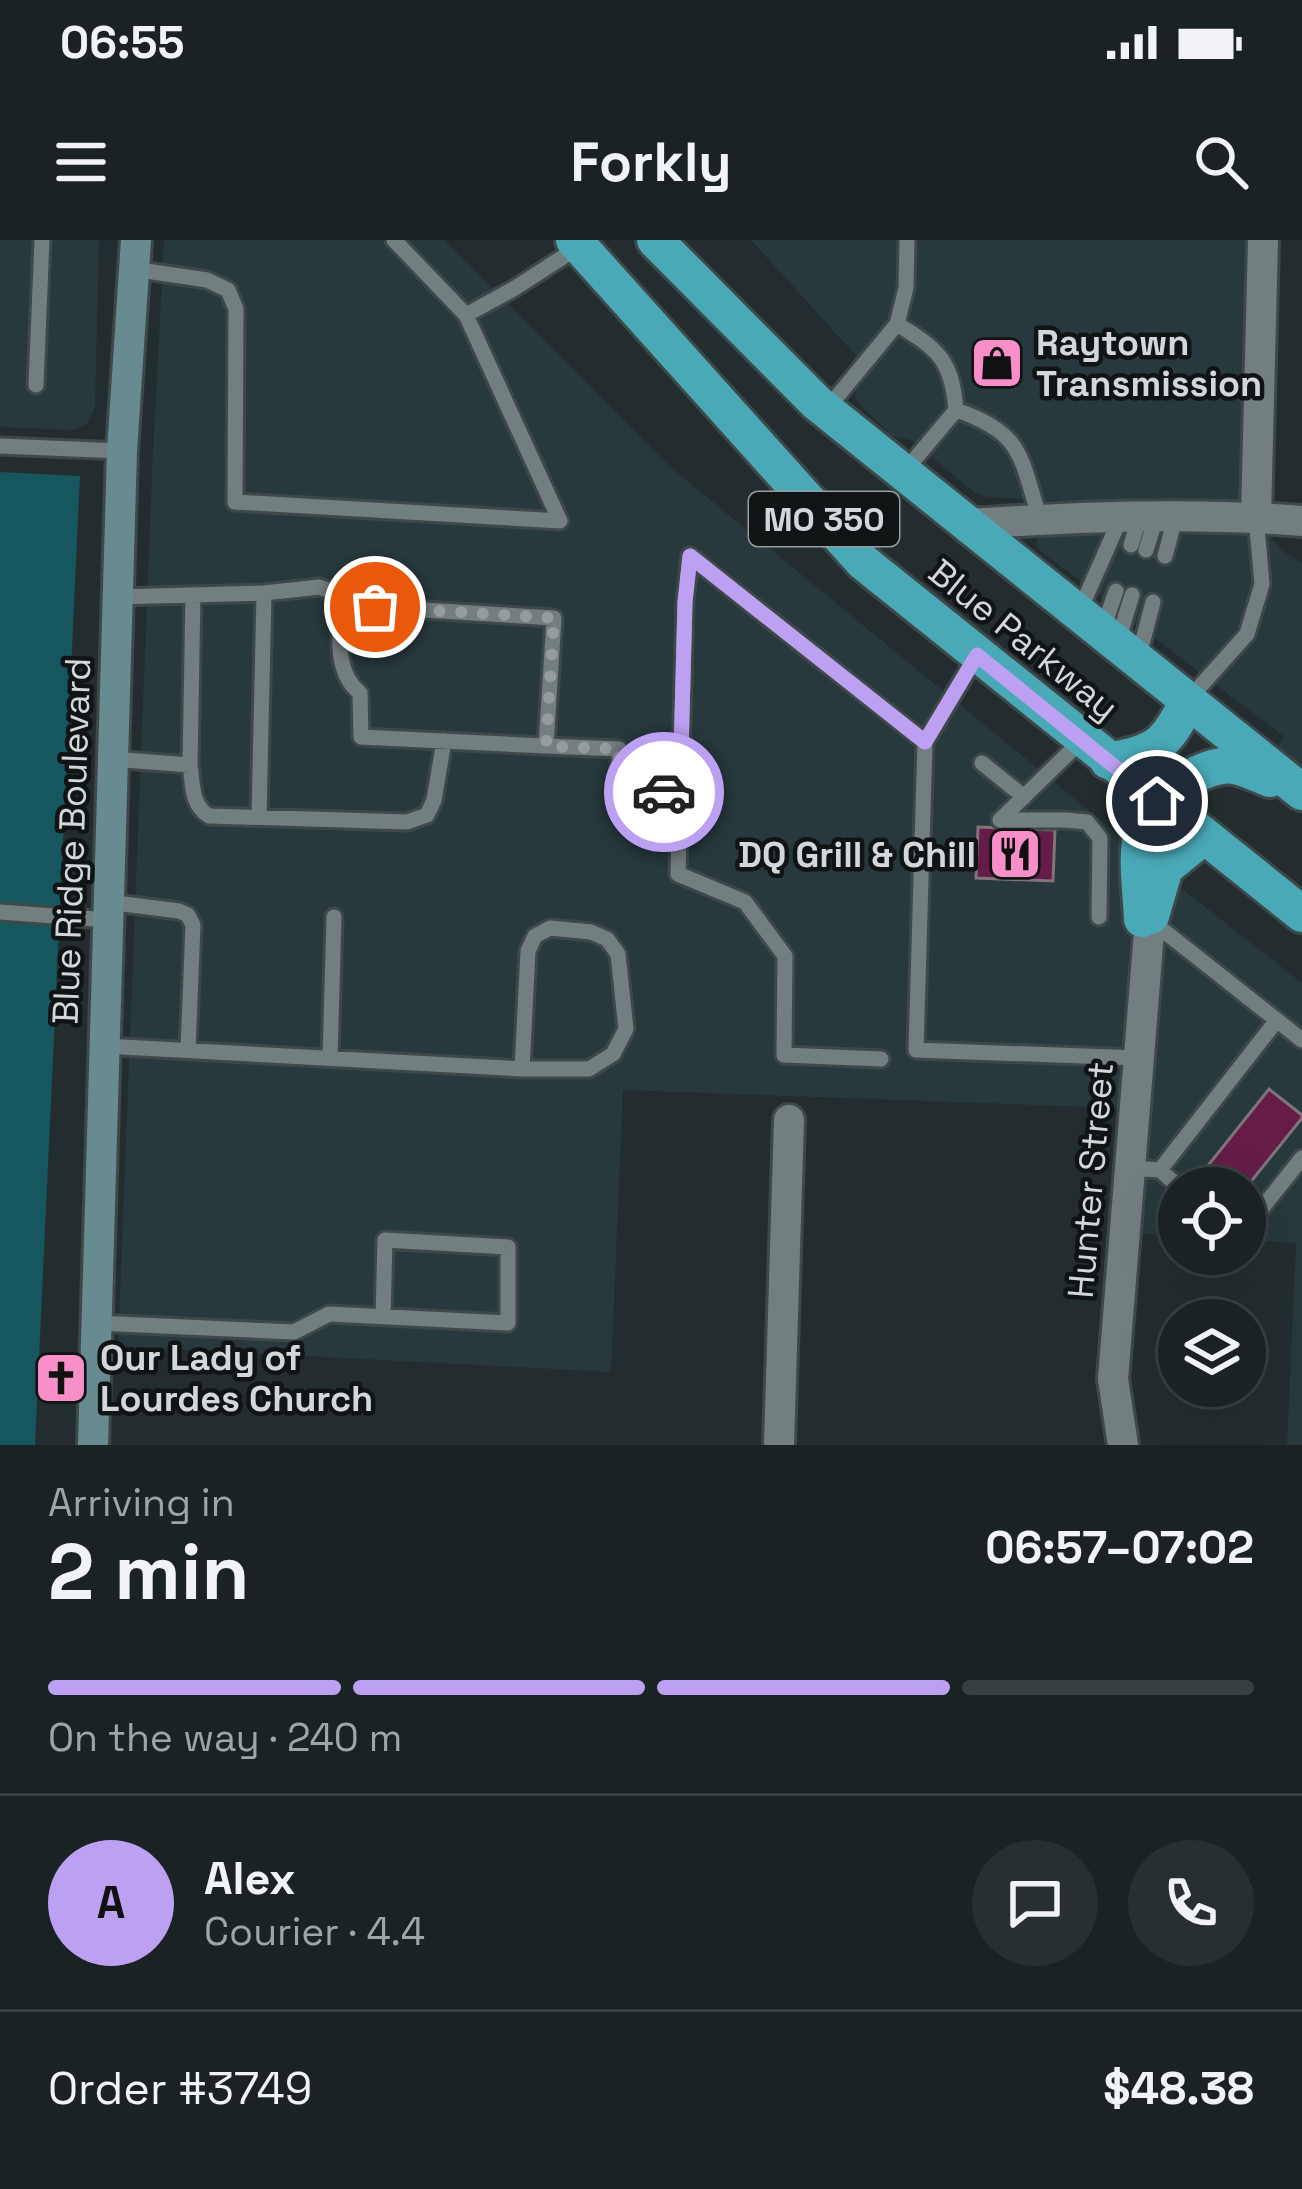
<!DOCTYPE html>
<meta charset="utf-8">
<style>
body{margin:0;font-family:"Space Grotesk",sans-serif;background:#272f30;color:#f1f3f6;height:100vh;display:flex;flex-direction:column;font-size:45px;white-space:nowrap}
*{box-sizing:border-box;margin:0}
p{font-size:39px;color:#9fa4a6}
.icon{flex:none;width:66px;height:66px;fill:none;stroke:currentColor;stroke-width:2;stroke-linecap:round;stroke-linejoin:round}
.map{position:relative;height:1205px;overflow:hidden}
.panel{display:flex;flex-direction:column;background:#1a2223;flex:1}
.panel>*{flex:none}
.fabs{position:absolute;left:1158px;top:927px;display:grid;gap:24px}
.fabs a{display:grid;place-items:center;width:108px;height:108px;border-radius:50%;background:#1a2223;box-shadow:0 12px 48px #0002,0 0 0 3px #383f41;font-size:60px}
.pin{position:absolute;display:grid;place-items:center;width:102px;height:102px;color:#fff;margin:-51px;border:6px solid #fff;border-radius:50%;box-shadow:0 3px 12px #0007}
.courier{position:absolute;display:grid;place-items:center;width:120px;height:120px;margin:-60px;border:9px solid #bca0f2;border-radius:50%;background:#fff;color:#222;box-shadow:0 3px 15px #0007}
.overview em{font-style:normal;font-weight:800}
.overview div{display:flex;flex-direction:column-reverse}
.overview{display:flex;align-items:center;justify-content:space-between;height:204px;padding:0 48px}
h1{font-size:78px;font-weight:800;line-height:90px}
.bar{display:grid;grid-template-columns:repeat(4,1fr);gap:18px 12px;align-content:center;height:144px;padding:0 48px}
.bar i{height:15px;border-radius:9px;background:#383f41}
.bar .active{background:#bca0f2}
.bar p{grid-column:span 4}
.line{display:flex;align-items:center;gap:30px;padding:0 48px;border-top:3px solid #383f41}
.line div{flex:1}
.round{display:grid;place-items:center;flex:none;width:126px;height:126px;border-radius:63px;background:#272f30}
.status{display:flex;justify-content:space-between;align-items:center;height:84px;padding:0 60px;background:#1a2223;direction:ltr}
.status svg{height:33px;fill:currentColor}
header{display:flex;justify-content:space-between;align-items:center;height:156px;padding:0 48px;background:#1a2223;font-size:54px;font-weight:800}
.map>svg:first-child{display:block}
.built{fill:#27393c}
.green{fill:#15565f}
.building{fill:#651d48;stroke:#7e7479;stroke-width:3}
.lines{fill:none;stroke-linecap:round;stroke-linejoin:round}
.lane-casing{stroke:#3f4849;stroke-width:21}
.street-casing{stroke:#3f4849;stroke-width:36}
.secondary-casing{stroke:#3f4849;stroke-width:36}
.highway-casing{stroke:#3f4849;stroke-width:42}
.lane{stroke:#737e80;stroke-width:15}
.street{stroke:#737e80;stroke-width:30}
.secondary{stroke:#678b90;stroke-width:30}
.highway{stroke:#4aa9b7;stroke-width:36}
.done{stroke:#959c9e;stroke-width:12;stroke-dasharray:0 21.6}
.route{stroke:#bca0f2;stroke-width:15}
.labels{text-anchor:middle;stroke-width:9;stroke-linejoin:round;paint-order:stroke}
.shield{fill:#101415;stroke:#989d9e;stroke-width:3}
.shield-label{font-size:33px;font-weight:bold;fill:#d2d8d9}
.poi-label{font-size:36px;font-weight:bold;fill:#d2d8d9;stroke:#101415;text-anchor:start}
.street-label{font-size:36px;fill:#d2d8d9;stroke:#101415}
</style>
<div class="status"><b>06:55</b><svg viewBox="0 0 49 12"><path d="M0 12V9h3v3zM5 12V6h3v6zM10 12V3h3v9zM15 12V0h3v12zM26 1h20v11H26zM47 4h2v5h-2z"/></svg></div>
<header><svg class="icon" aria-label="menu" viewBox="0 0 24 24"><path d="M4 6h16M4 12h16M4 18h16"/></svg>Forkly<svg class="icon" aria-label="search" viewBox="0 0 24 24"><circle cx="10" cy="10" r="6"/><path d="M15 15l6 6"/></svg></header>
<div class="map">
<svg width="1302" height="1205" viewBox="0 0 1302 1205">
<rect width="100%" height="100%" fill="#232d2f"/>
<path class="built" d="M0 0H99L95 167 88 183 75 190 0 187Z
M164 0H445L669 226 1132 606 1134 630 1119 868 623 850 611 1132 118 1106 152 233Z
M751 0H1249L1241 257 1236 266 1221 270 989 257 975 253 911 200 892 196 859 164 855 155 857 146 870 131Z
M1050 285 1271 296 1280 309 1302 323V533L1276 513 1283 496 1038 309 1036 297 1040 290Z
M1176 644 1302 743V1205H1287L1296 1003 1245 1000V948H1179V996L1138 993 1165 679Z"/>
<path class="green" d="M0 232 80 236 35 1205H0Z"/>
<path class="building" d="M978 587 1055 590 1053 641 976 638Z
M1269 849 1302 875V878L1245 949 1231 948 1206 928Z"/>
<g class="lines">
<g class="lane-casing">
<path id="lane" d="M394 0 466 75
M133 29 207 40 228 50 236 69 235 262 560 281 466 75 515 48 577 8
M897 84C938 109 952 120 956 170
M36 145 42 0
M826 170 897 84 906 48 907 0
M0 206 122 211
M904 232 956 170C1024 193 1020 217 1040 279
M1131 305 1140 275
M1146 310 1157 275
M1165 316 1176 275
M117 357 264 353 319 347 375 367 554 378 546 506 361 497 360 453C332 431 341 387 341 355
M1080 370 1121 277
M1103 389 1116 351
M1118 401 1132 355
M977 415 925 502 916 810 1139 818
M1138 419 1153 362
M1188 460 1247 394 1262 344 1256 277
M546 506 619 509V551L680 552
M112 519 190 525 193 355
M982 523 1024 557
M190 525C193 545 191 565 209 576L407 582 427 575 434 560 444 501
M259 577 264 353
M1000 580H1066L1087 582 1100 598 1099 677
M1000 580 1082 500
M108 662 179 671 188 675 193 685 188 810
M0 672 108 680
M1150 680 1302 800
M104 806 522 829H589L613 814 626 789 618 714 607 699 591 692 550 688 535 696 528 711 522 829
M330 818 334 677
M881 819 784 815 785 716 745 662 678 634 685 362 690 316 925 502
M1130 928 1160 930 1180 948
M1160 930 1277 780
M1245 979 1262 968 1302 918
M97 1083 294 1092 329 1074 508 1083V1007L385 1000 383 1077"/>
</g>
<g class="street-casing">
<path id="street" d="M1256 277 1263 0
M968 284C1080 277 1190 272 1302 281
M779 1205 789 880
M1123 1205 1113 1139 1150 680"/>
</g>
<g class="secondary-casing">
<path id="secondary" d="M93 1205 122 211 136 0"/>
</g>
<g class="highway-casing">
<path id="highway" d="M574 0 863 322 1302 674
M655 0 817 163 1302 552
M1108 521C1156 512 1166 506 1187 462
M1151 676 1165 628 1203 597
M1142 679C1141 650 1134 613 1144 584 1153 557 1205 521 1234 526 1246 528 1259 535 1270 539"/>
</g>
<use href="#lane" class="lane"/>
<use href="#street" class="street"/>
<use href="#secondary" class="secondary"/>
<use href="#highway" class="highway"/>
</g>
<g class="lines">
<path class="done" d="M375 367 554 378 546 506 619 509V551L664 552"/>
<path class="route" d="M664 552H680L685 362 690 316 925 502 977 415 1157 561"/>
</g>
<defs>
<g id="shop-square" transform="scale(2.7)"><rect x="-9" y="-9" width="18" height="18" rx="4" fill="#f98fc9" stroke="#101415"/><path d="M-5-2.5h2.3a2.7 3.5 0 0 1 5.4 0H5L5.5 6h-11ZM-1.5-2.5h3a1.5 2.3 0 0 0-3 0Z" fill="#111"/></g>
<g id="restaurant-square" transform="scale(2.7)"><rect x="-9" y="-9" width="18" height="18" rx="4" fill="#f98fc9" stroke="#101415"/><path d="M-5-6h1v4h1v-4h1v4h1v-4h1v5L-1.5 .5V6h-2V.5L-5-1ZM5-6V6H3V1.5H1.5Q1.5-4 5-6Z" fill="#111"/></g>
<g id="church-square" transform="scale(2.7)"><rect x="-9" y="-9" width="18" height="18" rx="4" fill="#f98fc9" stroke="#101415"/><path d="M-1.2-6h2.4v3.5h3.3v2.4h-3.3V6h-2.4V-.1h-3.3v-2.4h3.3Z" fill="#111"/></g>
</defs>
<g fill-rule="evenodd">
<use href="#shop-square" x="997" y="123"/>
<use href="#restaurant-square" x="1015" y="614"/>
<use href="#church-square" x="61" y="1138"/>
</g>
<g class="labels">
<rect class="shield" x="749" y="252" width="150" height="54" rx="9"/>
<g class="shield-label">
<text x="824" y="291">MO 350</text>
</g>
<g class="poi-label">
<text x="1036" y="115">Raytown<tspan x="1036" dy="41">Transmission</tspan></text>
<text x="976" y="627" text-anchor="end">DQ Grill &amp; Chill</text>
<text x="100" y="1130">Our Lady of<tspan x="100" dy="41">Lourdes Church</tspan></text>
</g>
<g class="street-label">
<text transform="translate(1024 399) rotate(39)" y="13">Blue Parkway</text>
<text transform="translate(71 601) rotate(-88)" y="13">Blue Ridge Boulevard</text>
<text transform="translate(1090 940) rotate(-85)" y="13">Hunter Street</text>
</g>
</g>
</svg>
<div class="fabs">
<a><svg class="icon" aria-label="locate" viewBox="0 0 24 24"><circle cx="12" cy="12" r="6"/><path d="M12 2v4M12 18v4M2 12h4M18 12h4"/></svg></a>
<a><svg class="icon" aria-label="layers" viewBox="0 0 24 24"><path d="M12 4l9 5-9 5-9-5zM3 14l9 5 9-5"/></svg></a>
</div>
<div class="pin" style="left:375px;top:367px;background:#ea580c"><svg class="icon" aria-label="bag" viewBox="0 0 24 24"><path d="M5 8h14l-1 12H6zM9 8a3 3 0 0 1 6 0"/></svg></div>
<div class="pin" style="left:1157px;top:561px;background:#1f2937"><svg class="icon" aria-label="home" viewBox="0 0 24 24"><path d="M3 11l9-7 9 7M6 9v11h12V9"/></svg></div>
<div class="courier" style="left:664px;top:552px"><svg class="icon" aria-label="car" viewBox="0 0 24 24"><path d="M5 17H2v-5l4-1 3-4h7l3 4 3 1v5h-3M9 17h6M6 11h13"/><circle cx="7" cy="17" r="2"/><circle cx="17" cy="17" r="2"/></svg></div>
</div>
<section class="panel">
<div class="overview"><div><h1>2 min</h1><p>Arriving in</p></div><em>06:57–07:02</em></div>
<div class="bar"><i class="active"></i><i class="active"></i><i class="active"></i><i></i><p>On the way · 240 m</p></div>
<div class="line" style="height:216px"><b class="round" style="background:#bca0f2;color:#111">A</b><div><b>Alex</b><p>Courier · 4.4</p></div><a class="round"><svg class="icon" aria-label="chat" viewBox="0 0 24 24"><path d="M4 5h16v11H9l-5 4z"/></svg></a><a class="round"><svg class="icon" aria-label="phone" viewBox="0 0 24 24"><path d="M5 4h4l2 5-3 2q2 4 5 5l2-3 5 2v4C11 20 4 13 5 4z"/></svg></a></div>
<div class="line" style="height:156px"><div>Order #3749</div><b>$48.38</b></div>
</section>
